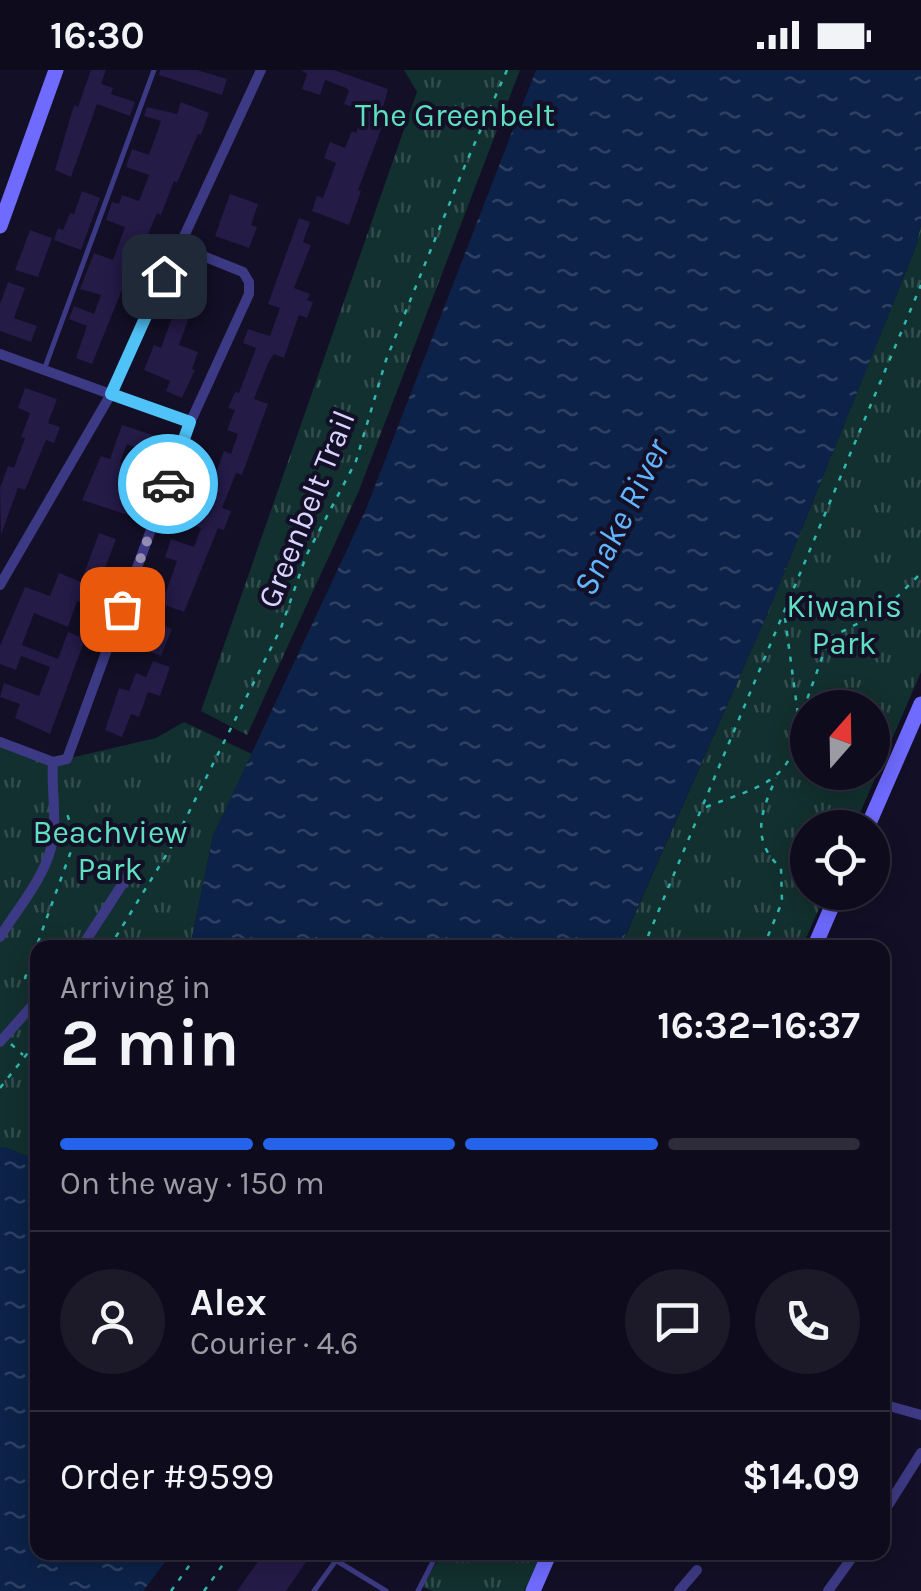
<!DOCTYPE html>
<meta charset="utf-8">
<style>
body{margin:0;font-family:Karla,sans-serif;background:#1c1929;color:#f1f3f6;height:100vh;display:flex;flex-direction:column;font-size:38px;white-space:nowrap}
*{box-sizing:border-box;margin:0}
p{font-size:32px;color:#9b9ba3}
.icon{flex:none;width:55px;height:55px;fill:none;stroke:currentColor;stroke-width:2;stroke-linecap:round;stroke-linejoin:round}
.map{position:relative;flex:1;overflow:hidden}
.sheet{position:absolute;left:30px;top:870px;width:860px;height:620px;display:flex;flex-direction:column;background:#0e0b1c;border-radius:20px;box-shadow:0 5px 25px #0003,0 0 0 2px #2e2b3b}
.sheet>*{flex:none}
.needle{width:65px;rotate:20deg}
.controls{position:absolute;left:790px;top:620px;display:grid;gap:20px}
.controls a{display:grid;place-items:center;width:100px;height:100px;border-radius:50%;background:#0e0b1c;box-shadow:0 5px 25px #0003,0 0 0 2px #2e2b3b;font-size:50px}
.pin{position:absolute;display:grid;place-items:center;width:85px;height:85px;color:#fff;margin:-42px;border-radius:20px;box-shadow:0 5px 15px #0006}
.courier{position:absolute;display:grid;place-items:center;width:100px;height:100px;margin:-50px;border:8px solid #4fc3f7;border-radius:50%;background:#fff;color:#222;box-shadow:0 2px 12px #0007}
.summary em{font-style:normal;font-weight:700}
.summary div{display:flex;flex-direction:column-reverse}
.summary{display:flex;align-items:center;justify-content:space-between;height:170px;padding:0 30px}
h1{font-size:65px;font-weight:700;line-height:75px}
.bar{display:grid;grid-template-columns:repeat(4,1fr);gap:15px 10px;align-content:center;height:120px;padding:0 30px}
.bar i{height:12px;border-radius:8px;background:#2e2b3b}
.bar .selected{background:#2563eb}
.bar p{grid-column:span 4}
.line{display:flex;align-items:center;gap:25px;padding:0 30px;border-top:2px solid #2e2b3b}
.line div{flex:1}
.round{display:grid;place-items:center;flex:none;width:105px;height:105px;border-radius:52px;background:#1c1929}
.status{display:flex;justify-content:space-between;align-items:center;height:70px;padding:0 50px;background:#0e0b1c;direction:ltr}
.status svg{height:28px;fill:currentColor}
.map>svg:first-child{display:block}
.park{fill:url(#park-tufts);fill-rule:evenodd}
.water{fill:url(#water-ripples)}
.building{fill:#241b47}
.lines{fill:none;stroke-linecap:round;stroke-linejoin:round}
.path{stroke:#2fb8b0;stroke-width:2.5;stroke-dasharray:5 8;stroke-linecap:butt}
.lane{stroke:#3d3a85;stroke-width:5}
.street{stroke:#3d3a85;stroke-width:10}
.secondary{stroke:#6f6bff;stroke-width:15}
.done{stroke:#948fb3;stroke-width:10;stroke-dasharray:0 18}
.route{stroke:#4fc3f7;stroke-width:12}
.labels{text-anchor:middle;stroke-width:8;stroke-linejoin:round;paint-order:stroke}
.park-label{font-size:32px;fill:#5fe0c0;stroke:#130f26}
.street-label{font-size:32px;fill:#d9d4ff;stroke:#130f26}
.water-label{font-size:35px;font-style:italic;fill:#62b6ff;stroke:#130f26}
</style>
<div class="status"><b>16:30</b><svg viewBox="0 0 49 12"><path d="M0 12V9h3v3zM5 12V6h3v6zM10 12V3h3v9zM15 12V0h3v12zM26 1h20v11H26zM47 4h2v5h-2z"/></svg></div>
<div class="map">
<svg width="921" height="1521" viewBox="0 0 921 1521">
<defs>
<pattern id="park-tufts" width="24" height="20" patternUnits="userSpaceOnUse" patternTransform="scale(2.5)"><rect width="24" height="20" fill="#12302f"/><path d="M3 7l-1-3M5 7V3M7 7l1-3M15 17l-1-3M17 17v-4M19 17l1-3" fill="none" stroke="#344d4e"/></pattern>
<pattern id="water-ripples" width="26" height="14" patternUnits="userSpaceOnUse" patternTransform="scale(2.5)"><rect width="26" height="14" fill="#0c2248"/><path d="M2 4q2-2 4 0t4 0M15 11q2-2 4 0t4 0" fill="none" stroke="#2f4163"/></pattern>
</defs>
<rect width="100%" height="100%" fill="#130f26"/>
<path class="park" d="M404 0H520L358 423 247 665 201 641 417 22Z
M921 153V602L854 757 808 758V822L826 823 802 877 620 878 769 540 917 174ZM808 638H872V702H808Z
M184 652 252 684 213 766 190 877 38 878 37 1090 4 1077 0 1078V672L53 692 156 668Z
M444 1483H547L524 1521H432L420 1516Z"/>
<path class="water" d="M536 0H921V153L917 174 769 540 620 877H190L213 766 366 439Z
M4 1077 37 1090 38 1482 172 1483 143 1521H0V1078Z"/>
<path class="building" d="M91 0H106L101 14 113 18 111 24 135 32 130 46 97 34 71 107 55 100 74 35 78 37Z
M160 0H197L227 9 222 25 159 5Z
M301 0H334L388 19 379 53 383 54 358 120 361 121 349 155 312 141 317 126 323 128 336 93 324 88 330 72 345 78 352 61 356 63 364 41 344 34 349 21 346 18 325 10 320 25 302 19 307 4Z
M181 32 209 43 201 65 198 64 177 113 174 111 161 145 157 143 137 191 134 190 92 294 76 288 87 256 69 249 74 236 94 244 101 225 80 219 94 183 113 190 125 157 106 150 112 132 119 134 122 125 139 131 149 105 126 97 132 79 149 85 161 51 144 46 147 37 177 44Z
M82 121 100 128 81 180 54 170 58 158 63 160 70 143 74 144Z
M230 124 258 134 251 155 257 157 249 178 215 166Z
M299 148 310 152 303 172 311 175 294 218 310 224 307 230 313 232 307 248 299 245 284 288 274 284 268 293 254 329 268 334 242 405 236 403 222 438 231 441 224 460 218 458 184 542 165 535 158 553 172 559 161 586 136 576 142 559 135 556 152 517 166 522 177 491 165 487 171 469 194 477 201 458 186 452 208 396 217 400 224 381 231 384 238 364 227 360 235 340 228 338 235 322 239 323 256 278 243 273 248 259 270 266 280 238 268 234Z
M30 160 52 168 38 207 15 200Z
M185 211 200 217 179 275 198 282 192 299 195 300 182 328 166 321 170 311 144 300 154 275 161 278Z
M8 212 25 218 14 248 37 256 31 272 0 261V234Z
M25 318 57 329 48 353 60 357 54 373 46 370 25 420 18 418 1 465 0 418 8 396 14 398 25 368 21 367 30 343 18 338Z
M122 355 162 368 155 386 127 374 120 392 143 400 131 446 82 430 101 386 110 389Z
M99 463 116 469 98 517 103 519 96 538 77 531 68 557 34 543 22 575 58 589 68 562 85 569 50 664 15 648 20 634 0 627 4 613 39 626 50 597 21 586 16 600 0 594V576L25 517 50 526 59 503 81 512Z
M153 591 170 597 160 626 148 622 139 647 131 644 122 667 105 660 119 618 129 621 136 603 146 607Z
M265 1482H313L286 1521H237Z"/>
<g class="lines">
<path class="path" d="M785 548 799 652 829 568 883 541 921 503
M706 737C756 717 793 714 799 654
M109 878 173 774 281 558 306 486 356 391 386 290 466 93 507 0
M643 878 921 215
M763 878 782 832 781 798C750 770 761 742 776 708
M38 902 25 908 75 770 66 740
M11 974 23 985
M0 1018 38 970
M171 1521 199 1482
M204 1521 232 1482"/>
<path class="lane" d="M44 300 154 0
M337 1491 386 1521
M314 1521 342 1482
M418 1521 438 1482"/>
<path class="street" d="M0 284 190 353
M0 515 111 324 261 0
M0 672 53 692C51 720 58 751 51 778 43 810 17 839 0 867
M53 692 67 689 190 353 249 224V212L243 202 178 176
M81 878 127 807
M0 972 38 929
M882 1334 921 1345
M882 1445 921 1383
M679 1521 697 1500
M828 1521 856 1482"/>
<path class="secondary" d="M0 156 56 0
M867 758 921 634
M814 878 838 822
M533 1521 550 1482"/>
</g>
<g class="lines">
<path class="done" d="M122 539 168 414"/>
<path class="route" d="M164 206 111 324 190 352 168 414"/>
</g>
<g class="labels">
<g class="park-label">
<text x="455" y="56">The Greenbelt</text>
<text x="844" y="547">Kiwanis<tspan x="844" dy="37">Park</tspan></text>
<text x="110" y="773">Beachview<tspan x="110" dy="37">Park</tspan></text>
</g>
<g class="street-label">
<text transform="translate(306 439) rotate(-68)" y="11">Greenbelt Trail</text>
</g>
<g class="water-label">
<text transform="translate(621 447) rotate(-63)" y="12">Snake River</text>
</g>
</g>
</svg>
<div class="controls">
<a><svg class="needle" viewBox="-14 -14 28 28"><path d="M0-13l5 13h-10z" fill="#e53935"/><path d="M0 13l5-13h-10z" fill="#9b9ba3"/></svg></a>
<a><svg class="icon" aria-label="locate" viewBox="0 0 24 24"><circle cx="12" cy="12" r="6"/><path d="M12 2v4M12 18v4M2 12h4M18 12h4"/></svg></a>
</div>
<div class="pin" style="left:122px;top:539px;background:#ea580c"><svg class="icon" aria-label="bag" viewBox="0 0 24 24"><path d="M5 8h14l-1 12H6zM9 8a3 3 0 0 1 6 0"/></svg></div>
<div class="pin" style="left:164px;top:206px;background:#1f2937"><svg class="icon" aria-label="home" viewBox="0 0 24 24"><path d="M3 11l9-7 9 7M6 9v11h12V9"/></svg></div>
<div class="courier" style="left:168px;top:414px"><svg class="icon" aria-label="car" viewBox="0 0 24 24"><path d="M5 17H2v-5l4-1 3-4h7l3 4 3 1v5h-3M9 17h6M6 11h13"/><circle cx="7" cy="17" r="2"/><circle cx="17" cy="17" r="2"/></svg></div>
<section class="sheet">
<div class="summary"><div><h1>2 min</h1><p>Arriving in</p></div><em>16:32–16:37</em></div>
<div class="bar"><i class="selected"></i><i class="selected"></i><i class="selected"></i><i></i><p>On the way · 150 m</p></div>
<div class="line" style="height:180px"><a class="round"><svg class="icon" aria-label="person" viewBox="0 0 24 24"><circle cx="12" cy="8" r="4"/><path d="M4 21q1-7 8-7t8 7"/></svg></a><div><b>Alex</b><p>Courier · 4.6</p></div><a class="round"><svg class="icon" aria-label="chat" viewBox="0 0 24 24"><path d="M4 5h16v11H9l-5 4z"/></svg></a><a class="round"><svg class="icon" aria-label="phone" viewBox="0 0 24 24"><path d="M5 4h4l2 5-3 2q2 4 5 5l2-3 5 2v4C11 20 4 13 5 4z"/></svg></a></div>
<div class="line" style="height:130px"><div>Order #9599</div><b>$14.09</b></div>
</section>
</div>
